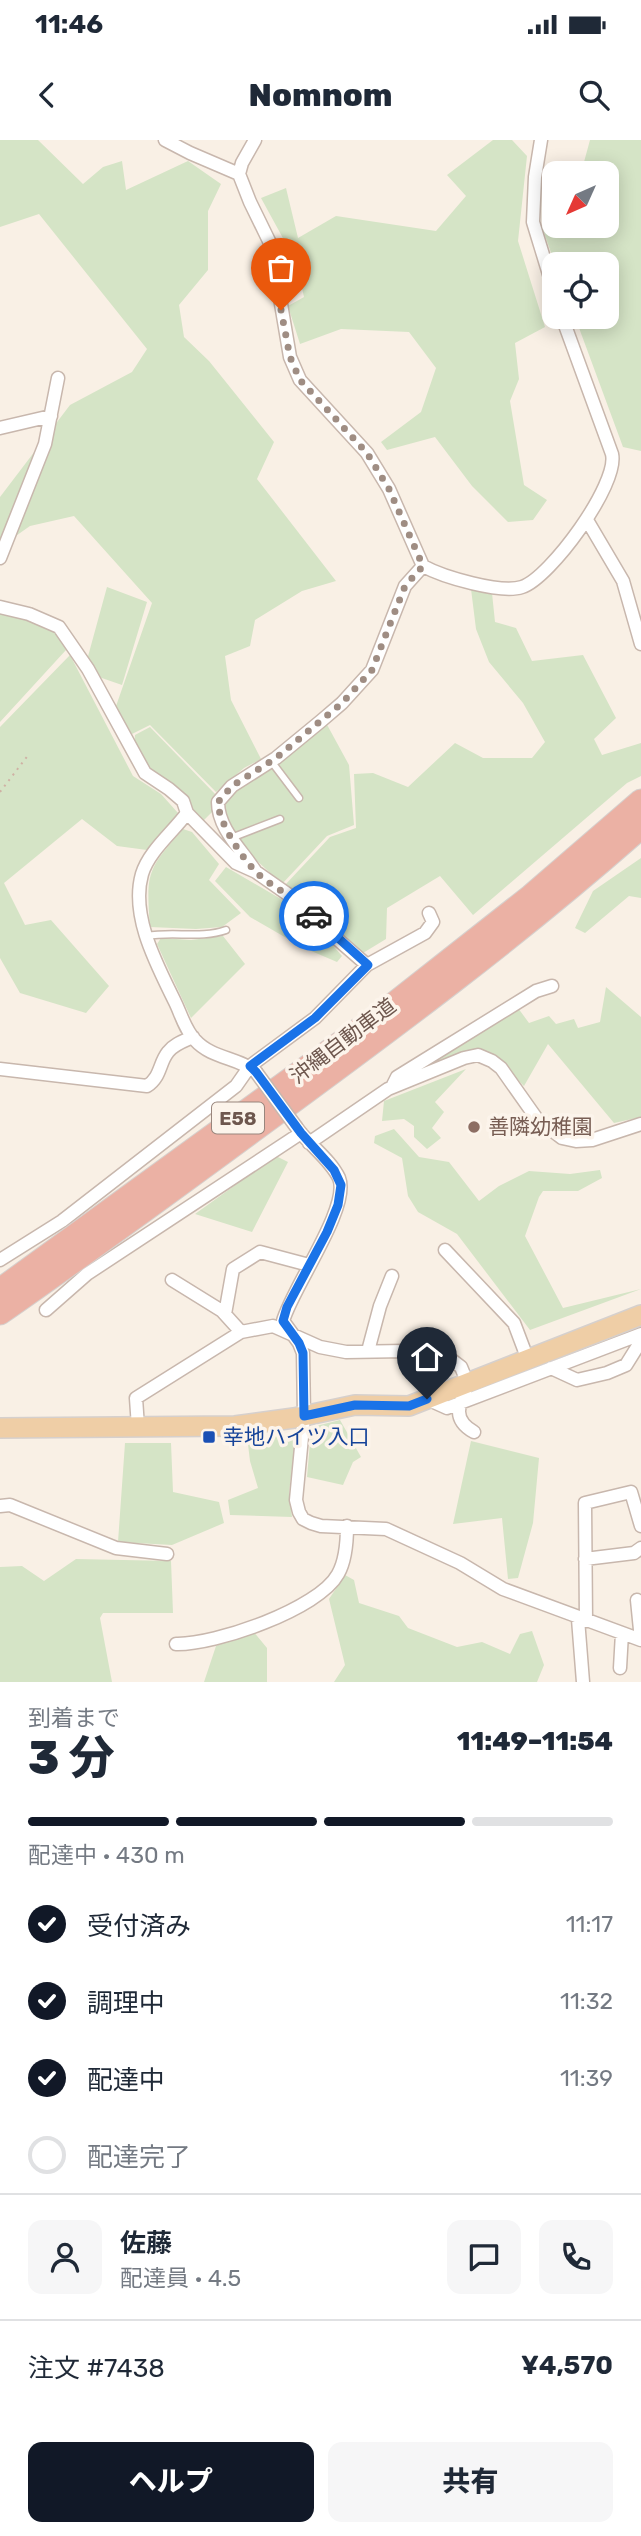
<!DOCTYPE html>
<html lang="ja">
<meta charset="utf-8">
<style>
body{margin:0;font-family:Rubik,"Noto Sans JP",sans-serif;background:#f6f6f7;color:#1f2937;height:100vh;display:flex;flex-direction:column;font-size:26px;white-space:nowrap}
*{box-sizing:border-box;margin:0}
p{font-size:23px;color:#747a83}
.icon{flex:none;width:38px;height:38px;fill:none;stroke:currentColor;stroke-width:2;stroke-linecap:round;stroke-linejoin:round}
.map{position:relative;height:1542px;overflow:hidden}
.side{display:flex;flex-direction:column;background:#fff;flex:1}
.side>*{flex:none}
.needle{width:46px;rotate:225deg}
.fabs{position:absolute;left:542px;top:21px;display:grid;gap:14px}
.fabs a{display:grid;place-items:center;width:77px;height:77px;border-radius:14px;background:#fff;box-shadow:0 4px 18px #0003;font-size:35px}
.pin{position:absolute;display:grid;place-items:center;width:60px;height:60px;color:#fff;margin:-72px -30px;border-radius:50% 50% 50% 0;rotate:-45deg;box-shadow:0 0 7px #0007}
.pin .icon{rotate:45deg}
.courier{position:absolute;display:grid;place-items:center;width:70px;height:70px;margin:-35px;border:5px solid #1a73e8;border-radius:50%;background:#fff;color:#222;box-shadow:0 2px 9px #0007}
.head em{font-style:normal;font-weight:800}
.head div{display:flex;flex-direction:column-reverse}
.head{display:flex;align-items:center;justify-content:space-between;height:119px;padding:0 28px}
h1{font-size:46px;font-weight:800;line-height:52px}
.bar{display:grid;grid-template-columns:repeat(4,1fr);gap:10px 7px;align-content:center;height:84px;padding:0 28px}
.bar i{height:9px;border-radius:5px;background:#e0e1e3}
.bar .on{background:#111827}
.bar p{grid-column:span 4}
.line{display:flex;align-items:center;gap:18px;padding:0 28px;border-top:2px solid #e0e1e3}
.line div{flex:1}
.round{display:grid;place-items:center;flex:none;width:74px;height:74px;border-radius:14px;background:#f6f6f7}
ol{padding:0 28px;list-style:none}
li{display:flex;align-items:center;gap:21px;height:77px}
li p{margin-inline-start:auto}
li .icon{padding:7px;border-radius:50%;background:#111827;color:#fff;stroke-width:4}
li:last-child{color:#747a83}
li i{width:38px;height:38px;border:4px solid #e0e1e3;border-radius:50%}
.primary-button{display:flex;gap:14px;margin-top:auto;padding:14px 28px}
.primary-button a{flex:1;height:80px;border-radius:14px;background:#111827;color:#fff;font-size:28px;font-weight:800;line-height:80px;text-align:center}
.primary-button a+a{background:#f6f6f7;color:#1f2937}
.status{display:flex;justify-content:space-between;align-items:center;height:49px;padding:0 35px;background:#fff;direction:ltr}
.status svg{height:19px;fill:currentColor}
header{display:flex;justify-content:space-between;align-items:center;height:91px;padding:0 28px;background:#fff;font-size:32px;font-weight:800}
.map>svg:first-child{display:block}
.green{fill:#d5e4c6}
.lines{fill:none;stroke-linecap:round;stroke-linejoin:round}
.service-casing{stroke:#c8b7ad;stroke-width:9}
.minor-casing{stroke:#c8b7ad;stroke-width:15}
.primary-casing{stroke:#d6d0cd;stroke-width:22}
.motorway-casing{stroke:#d6d0cd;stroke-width:25}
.path{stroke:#cfb1a4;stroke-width:2;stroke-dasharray:2 5;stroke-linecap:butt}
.service{stroke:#fff;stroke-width:6}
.minor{stroke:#fff;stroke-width:12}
.primary{stroke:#efcea6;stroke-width:19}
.motorway{stroke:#ebb1a4;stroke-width:23}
.minor-bridge-casing{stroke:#c8b7ad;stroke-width:15;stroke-linecap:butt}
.minor-bridge{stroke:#fff;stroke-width:12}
.done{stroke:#9f8d83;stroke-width:7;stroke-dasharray:0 12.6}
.route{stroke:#1a73e8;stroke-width:9}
.education-dot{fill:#8d6e63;stroke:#fcf4eb;stroke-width:2.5}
.transit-dot{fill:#1a4fb4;stroke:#fcf4eb;stroke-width:2.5}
.labels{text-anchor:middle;stroke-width:7;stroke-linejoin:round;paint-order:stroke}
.shield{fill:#fcf4eb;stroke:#99867d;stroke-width:2}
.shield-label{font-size:19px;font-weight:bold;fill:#6e574e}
.street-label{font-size:21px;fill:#6e574e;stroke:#fcf4eb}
.education-label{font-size:21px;fill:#785e54;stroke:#fcf4eb;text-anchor:start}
.transit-label{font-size:21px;fill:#164399;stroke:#fcf4eb;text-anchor:start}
</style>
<div class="status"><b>11:46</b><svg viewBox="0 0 49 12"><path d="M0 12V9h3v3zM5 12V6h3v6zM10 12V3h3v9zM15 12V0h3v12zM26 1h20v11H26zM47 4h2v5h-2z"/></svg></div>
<header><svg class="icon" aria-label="back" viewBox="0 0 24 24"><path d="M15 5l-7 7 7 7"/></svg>Nomnom<svg class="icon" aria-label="search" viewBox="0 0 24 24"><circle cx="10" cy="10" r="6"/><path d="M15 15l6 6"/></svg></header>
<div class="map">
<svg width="641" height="1542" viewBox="0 0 641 1542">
<rect width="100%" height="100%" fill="#f9f0e5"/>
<path class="green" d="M0 0H38L83 44 103 27 122 21 126 50 188 21 221 44 208 71V130L179 165 184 197 209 221 274 302 257 339 336 441 302 451 255 480 250 506 225 516 231 560 261 619 244 628 216 652 150 585 132 594 115 569 152 463 74 376 30 386 0 407V357L70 265 132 232 147 209 39 74 0 87Z
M493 0H512L527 16 518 101 545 187 515 203 519 239 510 261 524 345 547 360 533 380 508 382 472 346 435 297 387 310 381 302 421 272 436 228 409 192 341 189 300 204 288 166 304 157 296 122 261 58 286 48 298 98 336 76 436 91 466 56 447 35Z
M590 0H641V311L623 307 575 177H607V124H555L542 87 555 77V86H607V33H581Z
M107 447 147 462 122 545 96 536 87 520Z
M471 449 492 453 495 482 516 488 532 521 583 515 616 578 594 599 602 615 641 603V636L627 643 473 775 440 736 387 768 386 799 363 813 285 745 330 697 356 688 354 634 373 633 408 647 455 603 483 618H532L545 602 523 563 489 522 476 489Z
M0 471 26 477 57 493 66 510 0 582Z
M70 515 133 636 161 654 178 673 147 710 117 706 82 679 4 743 25 785 51 780 109 846 86 873 20 853 0 818V587Z
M325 581 349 625 354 685 327 696 282 744 242 707 228 682 224 669 228 657 277 623Z
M150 587 217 656 213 671 203 681 168 643 152 631 134 610 135 595Z
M183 689 192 692 219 724 209 740 241 773 222 787 196 789 150 787C146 732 147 730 183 689Z
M641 718V758L629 756 585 793 575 788 593 751Z
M226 727 305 773 342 816 337 822 302 807 250 777 215 741Z
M223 796 245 824 191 878 157 804 161 798 191 800Z
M606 847 641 877V977L614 983 548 904 524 946 493 916 437 923 439 917 518 868 529 883 549 876 556 884 574 879 578 888 600 882Z
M466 929 435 962 444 972 432 988 441 998 427 1009 414 997V986L404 979 382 981 384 961Z
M394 989 419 1017 449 1022 479 1061 499 1046 529 1031 570 1034 600 1030 602 1038 578 1051H543L539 1057 525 1096 563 1168 641 1149 530 1190 457 1094 418 1072 408 1056 402 1018 374 1003 375 996Z
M276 1016 288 1022 252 1092 195 1074Z
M340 1280 361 1317 353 1322 343 1345 307 1337 311 1291 316 1286Z
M296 1294 289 1353 292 1377 230 1375 228 1360 258 1348 250 1321 247 1296 263 1298Z
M471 1301 539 1318 533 1383 518 1438 508 1439 502 1378 453 1384Z
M125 1303H171L173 1352 219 1362 224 1383 172 1405 118 1402Z
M76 1419 171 1421 173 1473H103L100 1478 112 1542H0V1427L22 1426 44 1441Z
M345 1435 354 1440 359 1463 399 1476 408 1488 457 1507 482 1502 510 1514 520 1494 532 1491 544 1525 537 1542H334L345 1525 329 1459Z
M253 1491 267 1508V1542H204L216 1506Z"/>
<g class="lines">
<g class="service-casing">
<path id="service" d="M271 621 299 658
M231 698 280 679
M147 796C173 791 201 799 226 790"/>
</g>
<g class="minor-casing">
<path id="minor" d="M165 0 190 13 239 34
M255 0 242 23 239 34 250 62 271 105 290 217 300 240 367 313 389 349 423 426C443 437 501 454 522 447 550 438 619 344 612 314L562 177
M541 0 535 37 533 82 555 154
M0 288 51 276
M587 380 623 441 641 504
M0 418 45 304 58 238
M0 467 29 474 59 487 88 529 145 633 169 649 183 661 187 673 236 723 256 732 306 767 328 791 367 825
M187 673C173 692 149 711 142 734 130 776 157 825 175 862 181 874 185 890 195 900 212 919 238 917 256 932
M256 732C242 710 218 689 218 662L232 646 276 618 321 581 342 563 372 530 405 446 423 426
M0 929 147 946C161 937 159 923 168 912 174 904 184 901 193 897
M393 945 397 937 536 851 552 846
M297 988C309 1005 330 1019 339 1038 351 1067 292 1148 283 1181L299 1203 303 1213 304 1276 296 1360 299 1372 303 1379 311 1383 321 1386 386 1389 460 1423 503 1449 641 1500
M309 1003 388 949 464 918 478 915 492 921 501 928 537 979 562 998 576 1001 592 1000 641 984
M445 1110 514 1183 528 1220
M0 1120 62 1081 236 946 250 926 315 878 367 825 425 793 433 782 429 773
M172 1140 222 1171 241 1192
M46 1170 87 1134 301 993
M225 1174 233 1129 260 1112 309 1125
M368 1211 380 1166 392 1136
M551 1228 577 1240 607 1233 626 1225 641 1201
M427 1259 447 1268 641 1194
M138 1287 136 1258 241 1192 273 1186 320 1207 346 1212 405 1211 444 1214 461 1227 468 1244C459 1264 451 1279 474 1292
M0 1366 10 1365 116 1408 167 1414
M585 1419 634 1413 641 1408
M637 1460 641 1500
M578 1479 583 1542
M586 1481 585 1363 631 1352 641 1386
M176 1504C215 1505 319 1469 338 1434 346 1420 347 1402 347 1386
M620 1528 622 1493"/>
</g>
<g class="primary-casing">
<path id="primary" d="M0 1288 235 1286 294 1278 355 1265 409 1266 641 1175"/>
</g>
<g class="motorway-casing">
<path id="motorway" d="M0 1150 386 870 531 756 641 661
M0 1173C87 1113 172 1050 258 987 389 891 519 795 641 687"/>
</g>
<path class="path" d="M0 652 29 614"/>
<use href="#service" class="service"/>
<use href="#minor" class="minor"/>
<use href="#primary" class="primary"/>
<use href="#motorway" class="motorway"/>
<g class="minor-bridge-casing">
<path id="minor-bridge" d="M256 932 297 988"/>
</g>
<use href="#minor-bridge" class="minor-bridge"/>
</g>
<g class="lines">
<path class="done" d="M281 170 290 217 300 240 367 313 389 349 423 426 405 446 372 530 342 563 276 618 232 646 218 662C218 682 242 718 257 733 274 749 298 758 314 776"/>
<path class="route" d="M314 776 368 825 315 878 250 926 256 932 301 993 334 1030 341 1045 338 1065 327 1092 287 1167 283 1181 299 1203 303 1213 304 1276 355 1265 409 1266 427 1259"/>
</g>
<circle class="education-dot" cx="474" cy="987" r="7"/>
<rect class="transit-dot" x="202" y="1290" width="14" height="14" rx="3.5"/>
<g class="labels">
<rect class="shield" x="212" y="962.5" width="52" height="31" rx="5"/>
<g class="shield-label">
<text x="238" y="985">E58</text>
</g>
<g class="street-label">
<text transform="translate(343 901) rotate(-37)" y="7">沖縄自動車道</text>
</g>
<g class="education-label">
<text x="488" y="994">善隣幼稚園</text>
</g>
<g class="transit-label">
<text x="223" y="1304">幸地ハイツ入口</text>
</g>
</g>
</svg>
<div class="fabs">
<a><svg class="needle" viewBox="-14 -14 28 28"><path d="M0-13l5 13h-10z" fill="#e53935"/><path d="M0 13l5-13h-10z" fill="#747a83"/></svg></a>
<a><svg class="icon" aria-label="locate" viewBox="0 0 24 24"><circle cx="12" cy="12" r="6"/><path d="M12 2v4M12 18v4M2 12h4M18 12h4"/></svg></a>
</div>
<div class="pin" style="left:281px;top:170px;background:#ea580c"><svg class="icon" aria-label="bag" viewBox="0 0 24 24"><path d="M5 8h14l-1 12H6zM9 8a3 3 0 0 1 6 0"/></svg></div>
<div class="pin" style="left:427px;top:1259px;background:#1f2937"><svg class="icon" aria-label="home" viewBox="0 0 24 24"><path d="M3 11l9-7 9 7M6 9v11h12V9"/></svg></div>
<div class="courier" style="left:314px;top:776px"><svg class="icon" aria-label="car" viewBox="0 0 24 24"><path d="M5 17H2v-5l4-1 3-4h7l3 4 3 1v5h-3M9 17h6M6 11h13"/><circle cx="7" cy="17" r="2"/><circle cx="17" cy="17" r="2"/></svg></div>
</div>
<section class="side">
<div class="head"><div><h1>3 分</h1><p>到着まで</p></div><em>11:49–11:54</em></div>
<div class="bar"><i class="on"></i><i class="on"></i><i class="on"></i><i></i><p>配達中 · 430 m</p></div>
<ol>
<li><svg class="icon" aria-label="check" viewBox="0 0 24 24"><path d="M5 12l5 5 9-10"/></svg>受付済み<p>11:17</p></li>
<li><svg class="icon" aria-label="check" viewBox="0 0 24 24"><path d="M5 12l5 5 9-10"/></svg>調理中<p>11:32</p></li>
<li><svg class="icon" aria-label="check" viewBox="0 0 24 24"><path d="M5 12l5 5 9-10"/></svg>配達中<p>11:39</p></li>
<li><i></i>配達完了</li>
</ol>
<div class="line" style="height:126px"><a class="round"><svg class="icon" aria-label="person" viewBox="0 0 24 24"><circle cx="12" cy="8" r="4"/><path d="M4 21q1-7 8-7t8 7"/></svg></a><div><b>佐藤</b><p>配達員 · 4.5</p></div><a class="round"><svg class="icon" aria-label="chat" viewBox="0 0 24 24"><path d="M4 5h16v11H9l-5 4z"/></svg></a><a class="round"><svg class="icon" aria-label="phone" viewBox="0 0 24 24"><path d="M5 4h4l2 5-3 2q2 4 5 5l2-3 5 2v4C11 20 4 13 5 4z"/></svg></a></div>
<div class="line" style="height:91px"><div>注文 #7438</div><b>¥4,570</b></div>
<div class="primary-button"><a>ヘルプ</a><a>共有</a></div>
</section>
